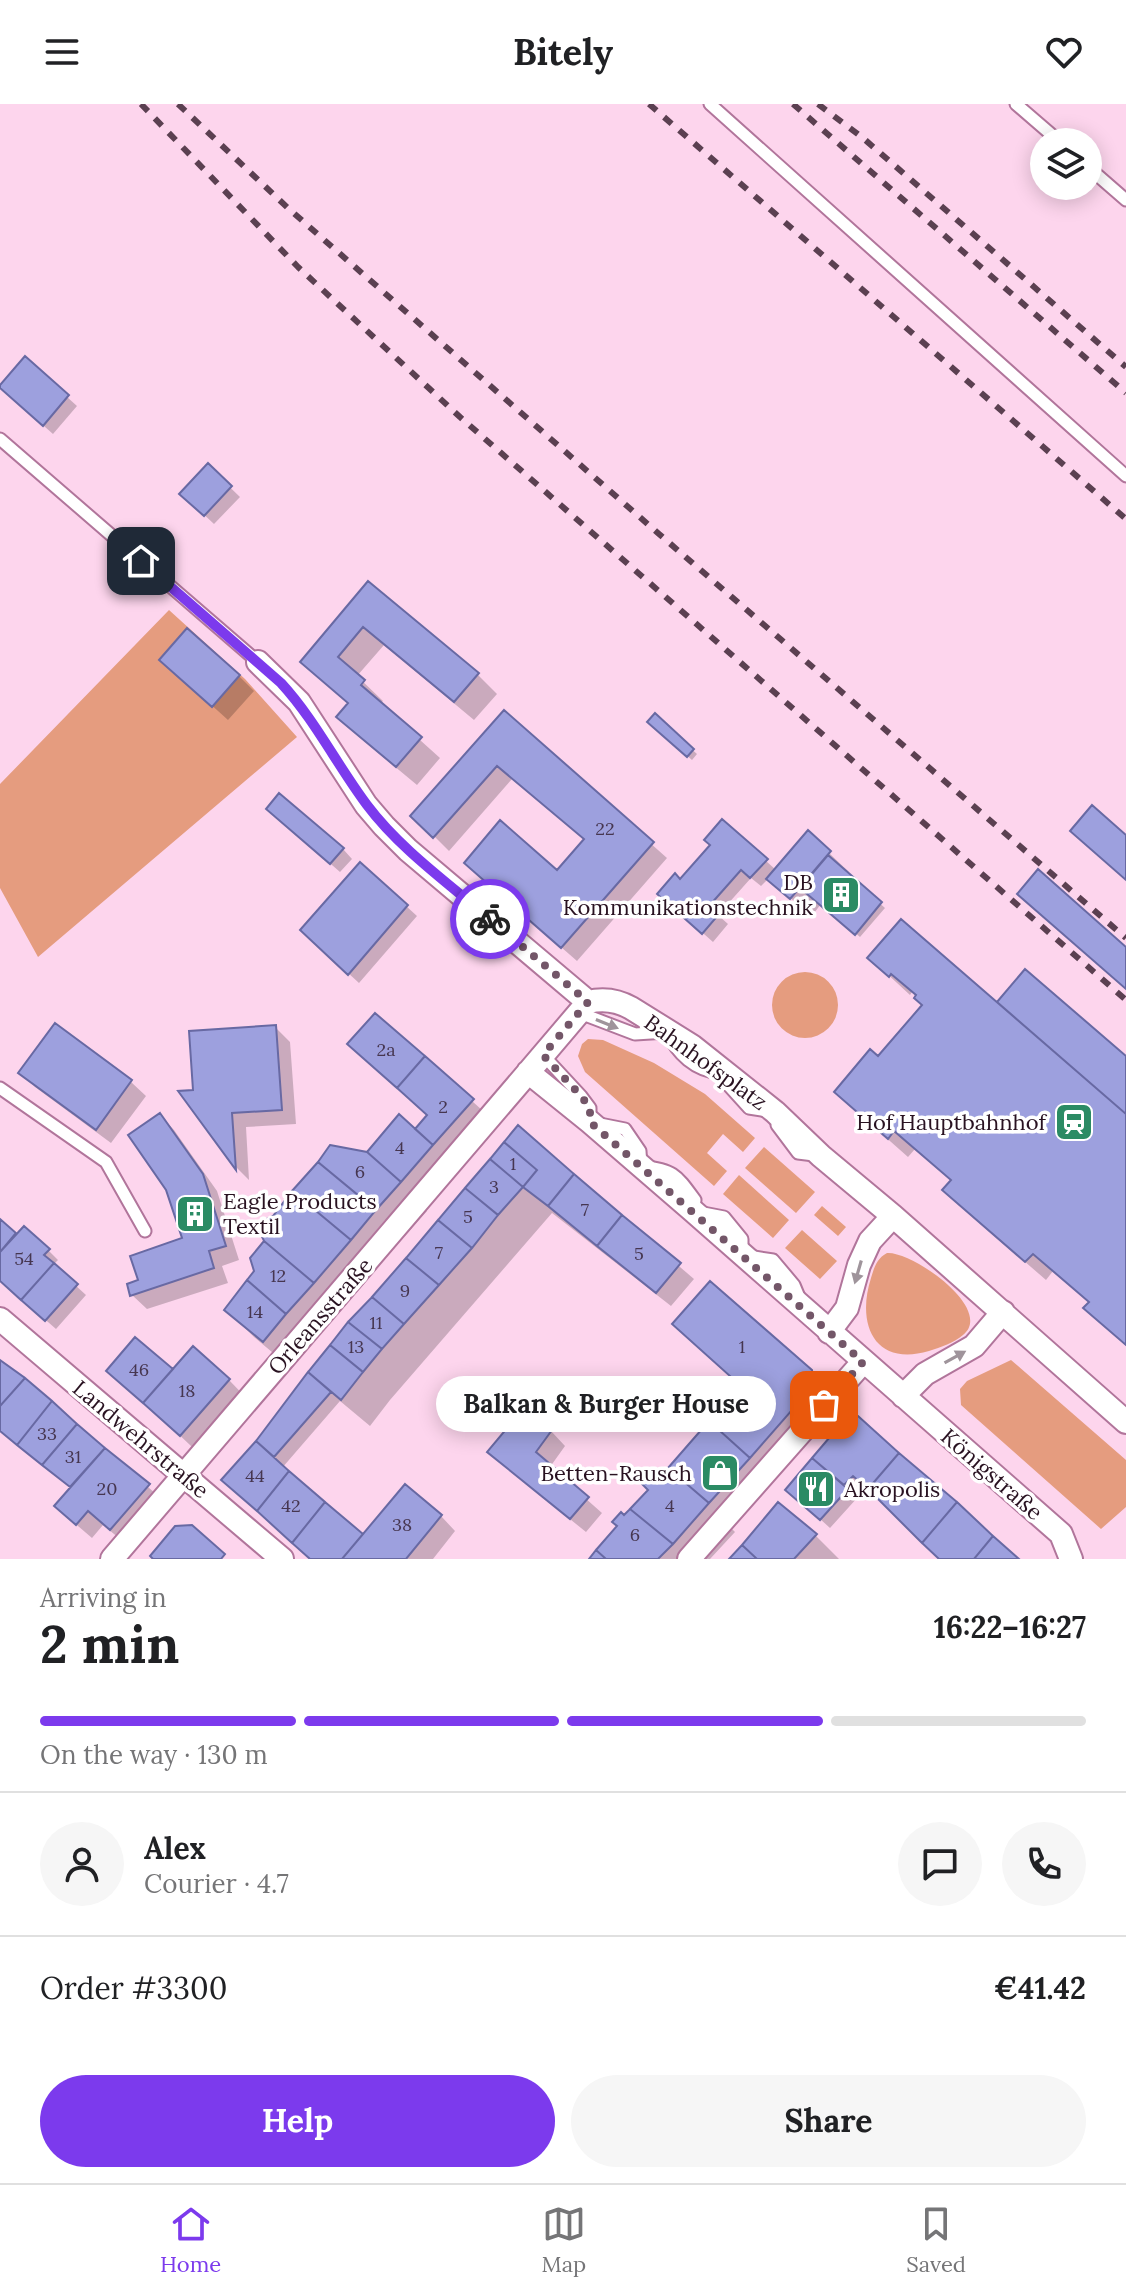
<!DOCTYPE html>
<meta charset="utf-8">
<style>
body{margin:0;font-family:Lora,serif;background:#f6f6f6;color:#202124;height:100vh;display:flex;flex-direction:column;font-size:30px;white-space:nowrap}
*{box-sizing:border-box;margin:0}
p{font-size:26px;color:#757577}
.icon{flex:none;width:44px;height:44px;fill:none;stroke:currentColor;stroke-width:2;stroke-linecap:round;stroke-linejoin:round}
.map{position:relative;height:1455px;overflow:hidden}
.drawer{display:flex;flex-direction:column;background:#fff;flex:1}
.drawer>*{flex:none}
.buttons{position:absolute;left:1030px;top:24px;display:grid;gap:16px}
.buttons a{display:grid;place-items:center;width:72px;height:72px;border-radius:50%;background:#fff;box-shadow:0 4px 20px #0003;font-size:40px}
.pin{position:absolute;display:grid;place-items:center;width:68px;height:68px;color:#fff;margin:-34px;border-radius:16px;box-shadow:0 4px 12px #0006}
.courier{position:absolute;display:grid;place-items:center;width:80px;height:80px;margin:-40px;border:6px solid #7c3aed;border-radius:50%;background:#fff;color:#222;box-shadow:0 2px 10px #0007}
.bubble{position:absolute;height:56px;border-radius:28px;background:#fff;box-shadow:0 4px 20px #0003;font-size:26px;font-weight:800;line-height:56px;text-align:center}
.headline em{font-style:normal;font-weight:800}
.headline div{display:flex;flex-direction:column-reverse}
.headline{display:flex;align-items:center;justify-content:space-between;height:136px;padding:0 40px}
h1{font-size:52px;font-weight:800;line-height:60px}
.bar{display:grid;grid-template-columns:repeat(4,1fr);gap:12px 8px;align-content:center;height:96px;padding:0 40px}
.bar i{height:10px;border-radius:6px;background:#e0e0e0}
.bar .active{background:#7c3aed}
.bar p{grid-column:span 4}
.line{display:flex;align-items:center;gap:20px;padding:0 40px;border-top:2px solid #e0e0e0}
.line div{flex:1}
.round{display:grid;place-items:center;flex:none;width:84px;height:84px;border-radius:42px;background:#f6f6f6}
.action{display:flex;gap:16px;margin-top:auto;padding:16px 40px}
.action a{flex:1;height:92px;border-radius:48px;background:#7c3aed;color:#fff;font-size:32px;font-weight:800;line-height:92px;text-align:center}
.action a+a{background:#f6f6f6;color:#202124}
header{display:flex;justify-content:space-between;align-items:center;height:104px;padding:0 40px;background:#fff;font-size:36px;font-weight:800}
.tab-bar{display:flex;justify-content:space-around;align-items:center;height:112px;border-top:2px solid #e0e0e0;background:#fff;font-size:22px;color:#757577}
.tab-bar a{display:grid;justify-items:center;gap:4px}
.tab-bar .active{color:#7c3aed}
.map>svg:first-child{display:block}
.green{fill:#e59c7f}
.shadow{fill:#0003}
.building{fill:#9da0de;stroke:#6869a3;stroke-width:2}
.lines{fill:none;stroke-linecap:round;stroke-linejoin:round}
.service-casing{stroke:#b1759b;stroke-width:15}
.minor-casing{stroke:#b1759b;stroke-width:26}
.service{stroke:#fff;stroke-width:11}
.minor{stroke:#fff;stroke-width:22}
.rail{stroke:#5b4051;stroke-width:6;stroke-dasharray:10 10;stroke-linecap:butt}
.oneway{fill:#9f949b}
.done{stroke:#735668;stroke-width:8;stroke-dasharray:0 14.4}
.route{stroke:#7c3aed;stroke-width:10}
.labels{text-anchor:middle;stroke-width:7;stroke-linejoin:round;paint-order:stroke}
.number-label{font-size:18px;fill:#463650}
.poi-label{font-size:22px;fill:#291221;stroke:#fff;text-anchor:end}
.street-label{font-size:22px;fill:#291221;stroke:#fff}
</style>
<header><svg class="icon" aria-label="menu" viewBox="0 0 24 24"><path d="M4 6h16M4 12h16M4 18h16"/></svg>Bitely<svg class="icon" aria-label="heart" viewBox="0 0 24 24"><path d="M12 20l-8-8c-3-5 5-10 8-4 3-6 11-1 8 4z"/></svg></header>
<div class="map">
<svg width="1126" height="1455" viewBox="0 0 1126 1455">
<rect width="100%" height="100%" fill="#fdd5ed"/>
<path class="green" d="M169 506 245 575 297 633 38 853 0 784V680Z
M772 901a33 33 0 1 1 66 0a33 33 0 1 1-66 0Z
M588 935 603 936 654 959 705 990 755 1034 743 1048 723 1030 707 1049 727 1067 714 1082 585 968 578 952 582 940Z
M764 1043 815 1088 796 1109 745 1064Z
M739 1071 789 1116 773 1134 723 1090Z
M822 1102 846 1123 838 1132 814 1111Z
M802 1126 837 1157 820 1175 785 1144Z
M887 1149C912 1147 995 1205 963 1231 954 1239 941 1243 929 1247 875 1263 856 1221 871 1174 874 1164 877 1154 887 1149Z
M1011 1256 1126 1356V1403L1101 1425 961 1301 960 1285 967 1277Z"/>
<path class="shadow" d="M25 255 77 302 53 330 10 292Z
M208 362 240 393 214 420 182 390Z
M368 480 477 570 497 590 474 616 384 541 357 572 383 597 380 600 440 654 417 681 358 632 339 613 350 600 303 558Z
M177 570 239 572 254 587 228 616Z
M504 609 667 754 577 857 482 774 557 769 586 736 512 675 449 747 413 711Z
M655 612 697 650 692 656 649 618Z
M278 714 343 745 352 755 340 768Z
M808 729 849 768 847 770 885 804 860 833 821 800 811 813 769 774 761 782 751 774 718 811 728 820 713 838 669 799 680 778 766 757 776 766Z
M360 760 417 812 359 879 312 836Z
M870 854 1004 907 1006 904 1126 955V1242L1086 1204 1090 1199 1053 1167 1046 1176 964 1105 952 1077 915 1045 908 1053 856 1007 878 955 924 902 918 893 912 888 910 891Z
M376 911 482 1006 410 1088 427 1107 405 1132 385 1116 359 1147 377 1165 291 1264 254 1233 227 1206 256 1168 274 1113 367 1050 415 1027 430 1011Z
M55 922 131 978 146 992 111 1039 35 983 21 968Z
M275 923 290 938 296 1020 246 1023 249 1076 237 1064 182 989 195 988Z
M160 1011 174 1026 217 1087 239 1156 222 1162 228 1179 147 1205 132 1191 141 1178 184 1136Z
M518 1024 694 1175 671 1202 552 1109 390 1296 370 1322 340 1297 282 1364 363 1433 441 1412 455 1427 433 1455H313L257 1338 350 1219Z
M0 1117 17 1131 48 1146 58 1156 53 1161 86 1191 56 1225 0 1176Z
M0 1258 24 1276 163 1396 125 1439 103 1421 92 1434 71 1416 72 1385 0 1326Z
M173 1268 229 1276 256 1304 208 1358 155 1308Z
M811 1268 831 1288 722 1415 735 1428 710 1455H592L657 1377Z
M848 1315 1016 1455H941L868 1385 860 1394 858 1393 830 1424 788 1386Z
M551 1327 565 1342 550 1363 602 1409 586 1428 504 1362 490 1348Z
M778 1400 816 1432 839 1455H732Z"/>
<path class="building" d="M25 252 69 291 43 322 0 284V281Z
M208 359 232 382 204 412 179 390Z
M368 477 479 569 454 598 363 523 338 553 365 576 361 581 422 633 396 663 336 613 348 599 300 558Z
M187 524 240 571 212 603 159 556Z
M504 606 654 738 561 844 464 759 500 716 557 766 584 735 497 662 433 734 410 712Z
M655 609 694 645 687 653 647 618Z
M279 689 344 744 330 760 266 705Z
M1092 701 1126 731V776L1070 727Z
M722 715 768 755 750 774 741 766 710 801 720 809 702 830 657 790 675 769 680 775 710 741 704 736Z
M808 726 831 747 790 795 766 775Z
M828 751 882 798 855 831 800 784Z
M360 758 408 801 348 871 300 826Z
M1038 765 1126 843V885L1017 790Z
M901 815 1126 1010V1241L1083 1204 1089 1198 1033 1150 1025 1158 942 1086 951 1076 894 1027 888 1035 834 988 870 945 878 952 922 901 914 894 916 891 891 870 889 873 867 854Z
M1025 865 1126 952V1010L997 898Z
M375 909 425 952 397 984 347 940Z
M55 919 132 976 96 1026 18 969Z
M276 921 282 1006 232 1009 236 1066 178 987 193 986 189 927Z
M425 952 474 995 433 1041 415 1025 427 1011 397 984Z
M160 1009 203 1070 226 1142 209 1147 214 1164 130 1192 127 1180 138 1176 130 1152 182 1134 166 1086 128 1031Z
M399 1010 433 1041 401 1078 367 1048Z
M518 1021 574 1070 548 1102 523 1083 537 1066 504 1038Z
M504 1038 537 1066 523 1083 490 1055Z
M330 1041 367 1048 401 1078 376 1106 318 1058Z
M490 1055 523 1083 498 1111 465 1084Z
M318 1058 376 1106 351 1136 292 1087Z
M574 1070 622 1111 597 1142 548 1102Z
M465 1084 498 1111 472 1144 438 1116Z
M292 1087 351 1136 314 1179 264 1137 256 1120 273 1112Z
M622 1111 681 1159 656 1189 597 1142Z
M0 1115 16 1129 0 1148Z
M438 1116 472 1144 439 1181 406 1154Z
M24 1122 50 1145 44 1151 54 1159 21 1196 0 1177V1148Z
M264 1137 314 1179 286 1210 247 1176 254 1167 250 1154Z
M406 1154 439 1181 404 1220 372 1193Z
M54 1159 78 1180 45 1217 21 1196Z
M247 1176 286 1210 263 1238 224 1206Z
M710 1177 812 1266 814 1281 750 1354 709 1317 740 1281 672 1220Z
M372 1193 404 1220 382 1245 348 1218Z
M348 1218 382 1245 363 1268 330 1241Z
M135 1233 173 1265 143 1299 106 1267Z
M330 1241 363 1268 341 1296 308 1268Z
M193 1242 230 1275 180 1332 143 1299Z
M0 1256 25 1274 0 1302Z
M308 1268 331 1288 274 1353 256 1337Z
M25 1274 52 1297 17 1341 0 1327V1302Z
M52 1297 77 1320 42 1361 17 1341Z
M524 1304 552 1326 536 1348 589 1393 570 1415 487 1348Z
M858 1312 899 1349 868 1385 853 1372 844 1381 812 1354 847 1313Z
M709 1317 750 1354 709 1399 668 1364Z
M77 1320 105 1344 70 1383 42 1361Z
M256 1337 289 1367 257 1407 221 1376Z
M105 1344 150 1380 110 1426 88 1407 76 1421 54 1402Z
M899 1349 957 1398 922 1439 868 1385Z
M812 1354 848 1385 820 1416 785 1386Z
M668 1364 709 1399 673 1440 630 1405 648 1386 642 1380 651 1369 657 1374Z
M289 1367 325 1398 292 1439 257 1407Z
M405 1380 442 1411 406 1455H342Z
M325 1398 363 1430 342 1455H310L292 1439Z
M778 1398 817 1430 794 1455H757L742 1441Z
M957 1398 993 1432 974 1455H939L922 1439Z
M630 1405 673 1440 658 1455H606L596 1446 617 1422 612 1418 621 1408 624 1411Z
M192 1421 225 1450 221 1455H153L150 1452 175 1422Z
M993 1432 1019 1455H974Z
M742 1441 757 1455H729Z
M596 1446 606 1455H589Z"/>
<g class="lines">
<g class="service-casing">
<path id="service" d="M710 0 1126 372
M1016 0 1060 38
M1088 63 1126 96
M0 335 258 558
M580 909 635 930 667 928C677 950 695 967 720 969
M543 951 581 992 590 1004V1018L625 1025 640 1047 641 1062C674 1066 676 1070 695 1096L693 1107 724 1113 742 1135V1151L773 1156 794 1181 799 1193
M730 983 749 1004 767 1007
M0 984 106 1058 145 1127
M777 1021 798 1049 814 1051"/>
</g>
<g class="minor-casing">
<path id="minor" d="M258 558 299 598 366 701 384 722 408 746 588 898
M528 968 590 1018 693 1107 1061 1430 1071 1455
M0 1215 282 1455
M829 1228 847 1204 859 1161 870 1137 893 1112
M903 1292 925 1270 974 1242 1003 1208
M112 1455 543 951 588 898C604 894 617 896 631 904L692 942 775 1008 821 1052 893 1112 1126 1318
M689 1455 863 1258"/>
</g>
<use href="#service" class="service"/>
<use href="#minor" class="minor"/>
<path class="rail" d="M141 0 298 163 460 313 1126 896
M178 0 289 105 659 430 1126 834
M649 0 1126 415
M793 0 1126 289
M818 0 863 34 1126 263"/>
</g>
<defs><path id="oneway-solid" d="M-6-.8H1V-3.2L6.5 0L1 3.2V.8H-6Z" transform="scale(2)"/></defs>
<g class="oneway">
<use href="#oneway-solid" transform="translate(607 920) rotate(22)"/>
<use href="#oneway-solid" transform="translate(858 1168) rotate(106)"/>
<use href="#oneway-solid" transform="translate(955 1253) rotate(-29)"/>
</g>
<g class="lines">
<path class="done" d="M490 815 588 898 543 951 581 992 590 1004V1018L863 1258 824 1301"/>
<path class="route" d="M141 457 281 579C315 616 337 661 367 701 400 745 448 779 490 815"/>
</g>
<defs>
<g id="building-square" transform="scale(2)"><rect x="-9" y="-9" width="18" height="18" rx="4" fill="#2b8b64" stroke="#fff"/><path d="M-4-6H4V6H1V3H-1V6H-4ZM-2.5-4.3h1.7v1.8h-1.7ZM.8-4.3h1.7v1.8H.8ZM-2.5-1h1.7V.8h-1.7ZM.8-1h1.7V.8H.8Z" fill="#fff"/></g>
<g id="station-square" transform="scale(2)"><rect x="-9" y="-9" width="18" height="18" rx="4" fill="#2b8b64" stroke="#fff"/><path d="M-3-6H3Q5-6 5-4V2Q5 4 3 4L4.5 6H3L1.5 4h-3L-3 6H-4.5L-3 4Q-5 4-5 2V-4Q-5-6-3-6ZM-3.5-4v3h7v-3ZM-3.5 1v1.5H-2V1ZM2 1v1.5H3.5V1Z" fill="#fff"/></g>
<g id="shop-square" transform="scale(2)"><rect x="-9" y="-9" width="18" height="18" rx="4" fill="#2b8b64" stroke="#fff"/><path d="M-5-2.5h2.3a2.7 3.5 0 0 1 5.4 0H5L5.5 6h-11ZM-1.5-2.5h3a1.5 2.3 0 0 0-3 0Z" fill="#fff"/></g>
<g id="restaurant-square" transform="scale(2)"><rect x="-9" y="-9" width="18" height="18" rx="4" fill="#2b8b64" stroke="#fff"/><path d="M-5-6h1v4h1v-4h1v4h1v-4h1v5L-1.5 .5V6h-2V.5L-5-1ZM5-6V6H3V1.5H1.5Q1.5-4 5-6Z" fill="#fff"/></g>
</defs>
<g fill-rule="evenodd">
<use href="#building-square" x="841" y="791"/>
<use href="#station-square" x="1074" y="1018"/>
<use href="#building-square" x="195" y="1110"/>
<use href="#shop-square" x="720" y="1369"/>
<use href="#restaurant-square" x="816" y="1385"/>
</g>
<g class="labels">
<g class="number-label">
<text x="605" y="731">22</text>
<text x="386" y="952">2a</text>
<text x="443" y="1009">2</text>
<text x="400" y="1050">4</text>
<text x="513" y="1066">1</text>
<text x="360" y="1074">6</text>
<text x="494" y="1089">3</text>
<text x="585" y="1112">7</text>
<text x="468" y="1119">5</text>
<text x="439" y="1155">7</text>
<text x="639" y="1156">5</text>
<text x="24" y="1161">54</text>
<text x="278" y="1178">12</text>
<text x="405" y="1193">9</text>
<text x="255" y="1214">14</text>
<text x="376" y="1225">11</text>
<text x="356" y="1249">13</text>
<text x="742" y="1249">1</text>
<text x="139" y="1272">46</text>
<text x="187" y="1293">18</text>
<text x="47" y="1336">33</text>
<text x="73" y="1359">31</text>
<text x="255" y="1378">44</text>
<text x="107" y="1391">20</text>
<text x="291" y="1408">42</text>
<text x="670" y="1408">4</text>
<text x="402" y="1427">38</text>
<text x="635" y="1437">6</text>
</g>
<g class="poi-label">
<text x="813" y="786">DB<tspan x="813" dy="25">Kommunikationstechnik</tspan></text>
<text x="1046" y="1026">Hof Hauptbahnhof</text>
<text x="223" y="1105" text-anchor="start">Eagle Products<tspan x="223" dy="25">Textil</tspan></text>
<text x="692" y="1377">Betten-Rausch</text>
<text x="844" y="1393" text-anchor="start">Akropolis</text>
</g>
<g class="street-label">
<text transform="translate(706 958) rotate(36)" y="8">Bahnhofsplatz</text>
<text transform="translate(320 1212) rotate(-49)" y="8">Orleansstraße</text>
<text transform="translate(141 1335) rotate(40)" y="8">Landwehrstraße</text>
<text transform="translate(992 1370) rotate(41)" y="8">Königstraße</text>
</g>
</g>
</svg>
<div class="buttons">
<a><svg class="icon" aria-label="layers" viewBox="0 0 24 24"><path d="M12 4l9 5-9 5-9-5zM3 14l9 5 9-5"/></svg></a>
</div>
<div class="pin" style="left:824px;top:1301px;background:#ea580c"><svg class="icon" aria-label="bag" viewBox="0 0 24 24"><path d="M5 8h14l-1 12H6zM9 8a3 3 0 0 1 6 0"/></svg></div>
<div class="pin" style="left:141px;top:457px;background:#1f2937"><svg class="icon" aria-label="home" viewBox="0 0 24 24"><path d="M3 11l9-7 9 7M6 9v11h12V9"/></svg></div>
<div class="courier" style="left:490px;top:815px"><svg class="icon" aria-label="bike" viewBox="0 0 24 24"><circle cx="6" cy="16" r="4"/><circle cx="18" cy="16" r="4"/><path d="M6 16l4-8h5l3 8M10 8l3 8H6M13 5h3"/></svg></div>
<div class="bubble" style="left:436px;top:1272px;width:340px">Balkan &amp; Burger House</div>
</div>
<section class="drawer">
<div class="headline"><div><h1>2 min</h1><p>Arriving in</p></div><em>16:22–16:27</em></div>
<div class="bar"><i class="active"></i><i class="active"></i><i class="active"></i><i></i><p>On the way · 130 m</p></div>
<div class="line" style="height:144px"><a class="round"><svg class="icon" aria-label="person" viewBox="0 0 24 24"><circle cx="12" cy="8" r="4"/><path d="M4 21q1-7 8-7t8 7"/></svg></a><div><b>Alex</b><p>Courier · 4.7</p></div><a class="round"><svg class="icon" aria-label="chat" viewBox="0 0 24 24"><path d="M4 5h16v11H9l-5 4z"/></svg></a><a class="round"><svg class="icon" aria-label="phone" viewBox="0 0 24 24"><path d="M5 4h4l2 5-3 2q2 4 5 5l2-3 5 2v4C11 20 4 13 5 4z"/></svg></a></div>
<div class="line" style="height:104px"><div>Order #3300</div><b>€41.42</b></div>
<div class="action"><a>Help</a><a>Share</a></div>
</section>
<nav class="tab-bar">
<a class="active"><svg class="icon" aria-label="home" viewBox="0 0 24 24"><path d="M3 11l9-7 9 7M6 9v11h12V9"/></svg>Home</a>
<a><svg class="icon" aria-label="map" viewBox="0 0 24 24"><path d="M3 6l6-2 6 2 6-2v14l-6 2-6-2-6 2zM9 4v14M15 6v14"/></svg>Map</a>
<a><svg class="icon" aria-label="saved" viewBox="0 0 24 24"><path d="M7 4h10v16l-5-4-5 4z"/></svg>Saved</a>
</nav>
